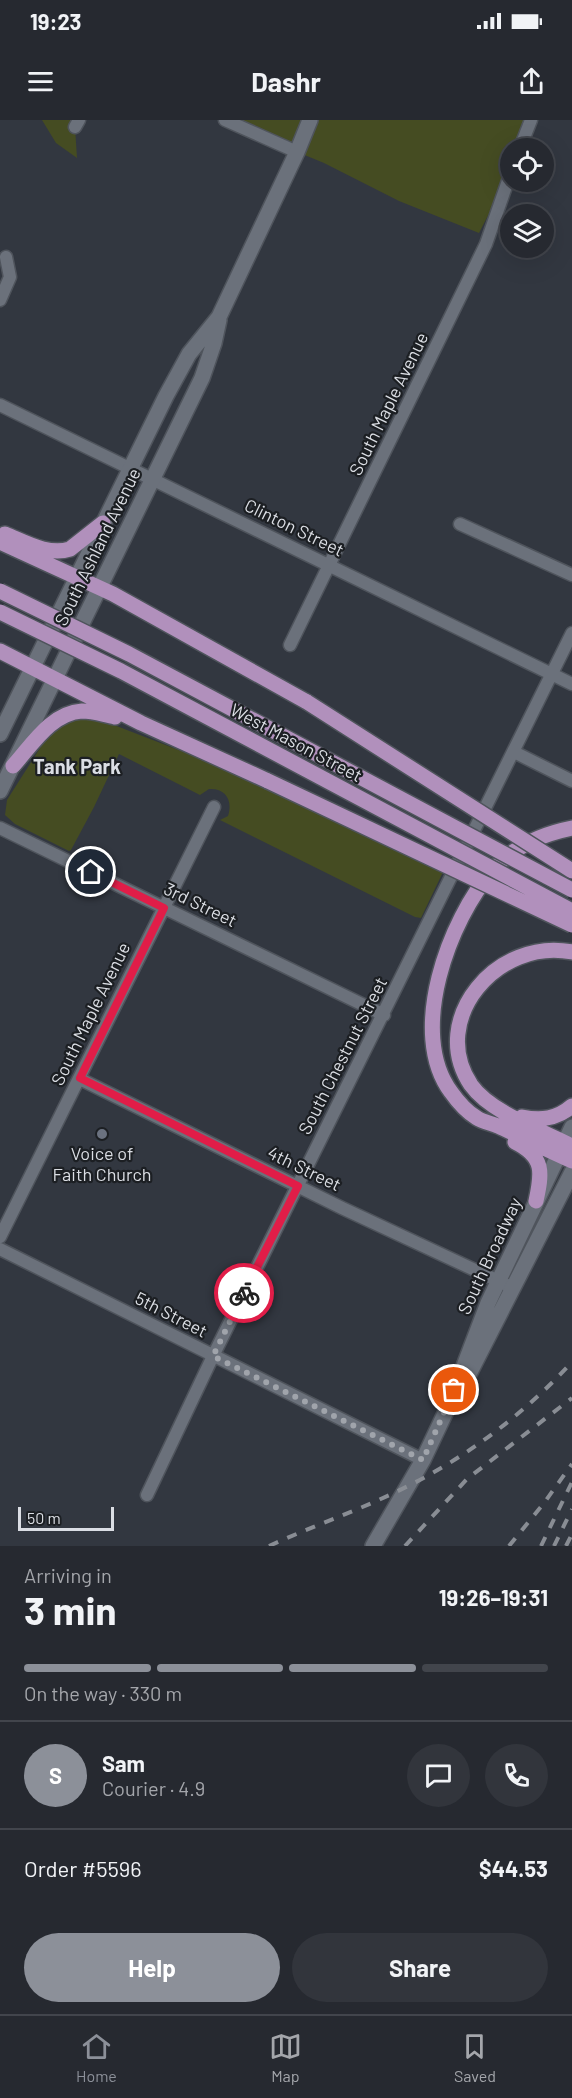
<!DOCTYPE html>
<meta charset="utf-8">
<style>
body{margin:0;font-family:Barlow,sans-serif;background:#32353c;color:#f1f3f6;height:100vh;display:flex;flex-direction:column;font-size:22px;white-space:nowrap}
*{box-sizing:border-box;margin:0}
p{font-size:20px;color:#a4a6ab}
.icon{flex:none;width:33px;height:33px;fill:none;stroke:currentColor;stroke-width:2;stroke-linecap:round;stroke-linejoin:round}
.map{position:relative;height:1426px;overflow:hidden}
.side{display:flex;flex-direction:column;background:#262930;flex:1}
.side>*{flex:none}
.buttons{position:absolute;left:500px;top:18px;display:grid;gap:12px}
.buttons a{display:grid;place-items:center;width:54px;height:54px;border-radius:50%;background:#262930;box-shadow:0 6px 24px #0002,0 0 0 2px #42454c;font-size:30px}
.scale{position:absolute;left:18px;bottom:15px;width:96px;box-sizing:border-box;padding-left:6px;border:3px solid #dbdee4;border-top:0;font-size:16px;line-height:21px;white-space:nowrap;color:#dbdee4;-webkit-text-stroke:4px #1c1f23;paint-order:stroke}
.pin{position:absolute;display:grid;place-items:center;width:51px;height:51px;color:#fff;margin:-26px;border:3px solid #fff;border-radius:50%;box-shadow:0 2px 6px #0007}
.courier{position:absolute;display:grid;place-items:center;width:60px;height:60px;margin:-30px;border:4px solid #e11d48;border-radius:50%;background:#fff;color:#222;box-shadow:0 2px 8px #0007}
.head em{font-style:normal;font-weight:700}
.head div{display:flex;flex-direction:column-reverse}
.head{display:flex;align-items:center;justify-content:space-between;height:102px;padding:0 24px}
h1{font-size:39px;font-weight:700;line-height:45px}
.bar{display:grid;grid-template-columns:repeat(4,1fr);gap:9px 6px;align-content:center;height:72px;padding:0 24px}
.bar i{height:8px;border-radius:4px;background:#42454c}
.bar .selected{background:#8c9099}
.bar p{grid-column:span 4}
.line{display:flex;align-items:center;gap:15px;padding:0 24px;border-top:2px solid #42454c}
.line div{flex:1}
.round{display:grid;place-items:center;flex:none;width:63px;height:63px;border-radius:32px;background:#32353c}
.cta{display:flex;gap:12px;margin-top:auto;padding:12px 24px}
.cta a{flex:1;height:69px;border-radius:36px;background:#8c9099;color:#fff;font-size:24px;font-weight:700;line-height:69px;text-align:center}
.cta a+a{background:#32353c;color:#f1f3f6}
.status{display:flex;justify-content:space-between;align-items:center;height:42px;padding:0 30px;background:#262930;direction:ltr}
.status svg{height:16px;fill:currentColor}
header{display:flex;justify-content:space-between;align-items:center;height:78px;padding:0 24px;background:#262930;font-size:27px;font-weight:700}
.tabs{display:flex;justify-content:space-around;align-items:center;height:84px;border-top:2px solid #42454c;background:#262930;font-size:16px;color:#a4a6ab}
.tabs a{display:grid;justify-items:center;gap:3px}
.tabs .selected{color:#8c9099}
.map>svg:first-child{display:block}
.green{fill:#454c22}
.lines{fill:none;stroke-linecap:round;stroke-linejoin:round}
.minor-casing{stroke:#4f545c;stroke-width:15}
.tertiary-casing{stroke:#4f545c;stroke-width:18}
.secondary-casing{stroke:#4f545c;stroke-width:18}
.primary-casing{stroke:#4f545c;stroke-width:18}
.minor{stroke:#6b717b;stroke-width:12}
.tertiary{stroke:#6b717b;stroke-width:15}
.secondary{stroke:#6b717b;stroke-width:15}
.primary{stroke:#b190bc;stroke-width:15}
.rail{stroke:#898d94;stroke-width:4;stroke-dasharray:10 10;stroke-linecap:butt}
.primary-bridge-casing{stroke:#4f545c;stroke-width:18;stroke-linecap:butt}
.primary-bridge{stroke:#b190bc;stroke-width:15}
.done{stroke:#a0a4ab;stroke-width:6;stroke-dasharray:0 10.8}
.route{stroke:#e11d48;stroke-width:8}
.worship-dot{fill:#6b7280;stroke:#1c1f23;stroke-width:2}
.labels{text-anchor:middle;stroke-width:4.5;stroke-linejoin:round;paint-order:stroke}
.street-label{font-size:18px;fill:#dbdee4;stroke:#1c1f23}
.poi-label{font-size:18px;fill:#dbdee4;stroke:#1c1f23}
.neighbourhood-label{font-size:20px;font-weight:bold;fill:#dbdee4;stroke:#1c1f23}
</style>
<div class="status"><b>19:23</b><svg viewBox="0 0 49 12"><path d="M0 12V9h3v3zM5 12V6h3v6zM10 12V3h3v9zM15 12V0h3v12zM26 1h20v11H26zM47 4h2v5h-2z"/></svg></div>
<header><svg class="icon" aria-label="menu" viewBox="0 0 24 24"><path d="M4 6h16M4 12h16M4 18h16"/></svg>Dashr<svg class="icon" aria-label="share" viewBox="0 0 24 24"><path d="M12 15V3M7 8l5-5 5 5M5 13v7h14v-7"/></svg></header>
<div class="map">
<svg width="572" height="1426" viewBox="0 0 572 1426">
<rect width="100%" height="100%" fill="#323740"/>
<path class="green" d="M42 0H79L75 7 77 38 56 23Z
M225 0H531L520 28H510V53L479 113 399 81 324 43 285 27Z
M76 599 98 600 114 605 207 641 443 752 421 798 415 797 220 700 228 696C233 681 226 668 209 669L200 675 119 634 94 687 71 730 69 731 15 704 5 695 7 680 40 628 48 616 63 604Z"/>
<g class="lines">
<g class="minor-casing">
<path id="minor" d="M225 0 297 32
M75 7 79 0
M520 28 531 0
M0 180 10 157 6 137
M0 285 572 564
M460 404 572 455
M290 525 486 124 510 55
M514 632 572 661
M0 708 384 895
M80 959 342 1088 507 1165
M0 1117 214 687
M0 1129 423 1340
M147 1375 213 1236 572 513"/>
</g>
<g class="tertiary-casing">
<path id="tertiary" d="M468 1256 572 1052
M373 1426 423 1340 450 1283 488 1183 572 1007"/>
</g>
<g class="secondary-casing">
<path id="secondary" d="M0 614 166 276 189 234 219 197 297 32 310 0
M0 671 202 258 214 223 219 200"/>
</g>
<g class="primary-casing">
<path id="primary" d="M5 414C25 422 48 436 70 429L103 403
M0 422 113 474 307 582
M0 531 141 603 268 661
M13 646C32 625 51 593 82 591 94 591 104 595 115 597
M572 708C542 714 514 726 493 750 449 799 407 913 451 972 458 982 467 992 477 998 483 1002 491 1003 498 1006 523 1018 547 1030 572 1041
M572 832C498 817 427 899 471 965 490 992 542 1011 572 1026
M522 997C541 1001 557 999 572 986
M515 1022C545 1037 542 1053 536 1081"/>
</g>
<use href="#minor" class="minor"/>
<use href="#tertiary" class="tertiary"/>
<use href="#secondary" class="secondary"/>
<use href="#primary" class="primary"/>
<path class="rail" d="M269 1426C315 1405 363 1389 408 1366 470 1335 526 1292 572 1242
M405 1426 467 1359 572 1278
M509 1426 544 1383 572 1344
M541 1426 572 1362
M554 1426 572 1389
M566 1426 572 1414"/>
<g class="primary-bridge-casing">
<path id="primary-bridge" d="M0 471 129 534 572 770
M0 492 121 551 572 791
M307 582 572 751
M268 661 572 805"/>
</g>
<use href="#primary-bridge" class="primary-bridge"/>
</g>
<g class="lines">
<path class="done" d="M244 1173 213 1236 423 1340 454 1270"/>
<path class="route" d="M91 752 164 788 80 958 298 1066 244 1173"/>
</g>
<circle class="worship-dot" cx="102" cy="1014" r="6"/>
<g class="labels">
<g class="street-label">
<text transform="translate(389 284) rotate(-64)" y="6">South Maple Avenue</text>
<text transform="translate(294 408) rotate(26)" y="6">Clinton Street</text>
<text transform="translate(98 427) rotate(-64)" y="6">South Ashland Avenue</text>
<text transform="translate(296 623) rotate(28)" y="6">West Mason Street</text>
<text transform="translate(200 785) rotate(26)" y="6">3rd Street</text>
<text transform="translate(91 894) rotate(-64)" y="6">South Maple Avenue</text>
<text transform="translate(343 936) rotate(-63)" y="6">South Chestnut Street</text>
<text transform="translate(304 1049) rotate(26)" y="6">4th Street</text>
<text transform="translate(490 1136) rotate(-65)" y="6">South Broadway</text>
<text transform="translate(171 1195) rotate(27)" y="6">5th Street</text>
</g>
<g class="poi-label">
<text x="102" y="1040">Voice of<tspan x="102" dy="21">Faith Church</tspan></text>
</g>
<g class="neighbourhood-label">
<text x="77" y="654">Tank Park</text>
</g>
</g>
</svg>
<div class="buttons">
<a><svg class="icon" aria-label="locate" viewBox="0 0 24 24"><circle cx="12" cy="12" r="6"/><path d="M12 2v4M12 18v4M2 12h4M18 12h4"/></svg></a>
<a><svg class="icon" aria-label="layers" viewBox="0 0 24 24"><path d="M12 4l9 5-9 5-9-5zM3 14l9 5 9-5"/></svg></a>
</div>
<div class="scale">50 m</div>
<div class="pin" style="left:454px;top:1270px;background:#ea580c"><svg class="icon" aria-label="bag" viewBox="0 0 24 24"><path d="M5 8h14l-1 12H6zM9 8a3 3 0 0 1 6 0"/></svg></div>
<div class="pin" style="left:91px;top:752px;background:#1f2937"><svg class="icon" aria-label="home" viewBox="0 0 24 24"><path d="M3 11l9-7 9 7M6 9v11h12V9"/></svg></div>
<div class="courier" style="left:244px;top:1173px"><svg class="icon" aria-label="bike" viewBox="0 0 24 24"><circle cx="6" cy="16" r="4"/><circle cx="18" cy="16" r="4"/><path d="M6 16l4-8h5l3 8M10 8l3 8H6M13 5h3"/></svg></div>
</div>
<section class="side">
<div class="head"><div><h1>3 min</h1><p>Arriving in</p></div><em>19:26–19:31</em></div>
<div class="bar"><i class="selected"></i><i class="selected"></i><i class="selected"></i><i></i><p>On the way · 330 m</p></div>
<div class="line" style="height:108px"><b class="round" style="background:#8c9099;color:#fff">S</b><div><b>Sam</b><p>Courier · 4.9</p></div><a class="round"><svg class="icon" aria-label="chat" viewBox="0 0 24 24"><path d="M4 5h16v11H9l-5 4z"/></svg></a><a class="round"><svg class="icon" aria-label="phone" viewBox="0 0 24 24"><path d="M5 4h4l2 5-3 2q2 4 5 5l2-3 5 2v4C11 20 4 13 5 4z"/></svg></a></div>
<div class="line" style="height:78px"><div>Order #5596</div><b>$44.53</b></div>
<div class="cta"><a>Help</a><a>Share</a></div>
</section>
<nav class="tabs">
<a class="selected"><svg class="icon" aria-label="home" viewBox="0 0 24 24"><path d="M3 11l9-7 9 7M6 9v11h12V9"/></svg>Home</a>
<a><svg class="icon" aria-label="map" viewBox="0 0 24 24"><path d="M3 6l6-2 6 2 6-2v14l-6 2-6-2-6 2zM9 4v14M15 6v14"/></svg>Map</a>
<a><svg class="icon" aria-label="saved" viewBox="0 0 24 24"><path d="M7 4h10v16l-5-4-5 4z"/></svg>Saved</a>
</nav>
